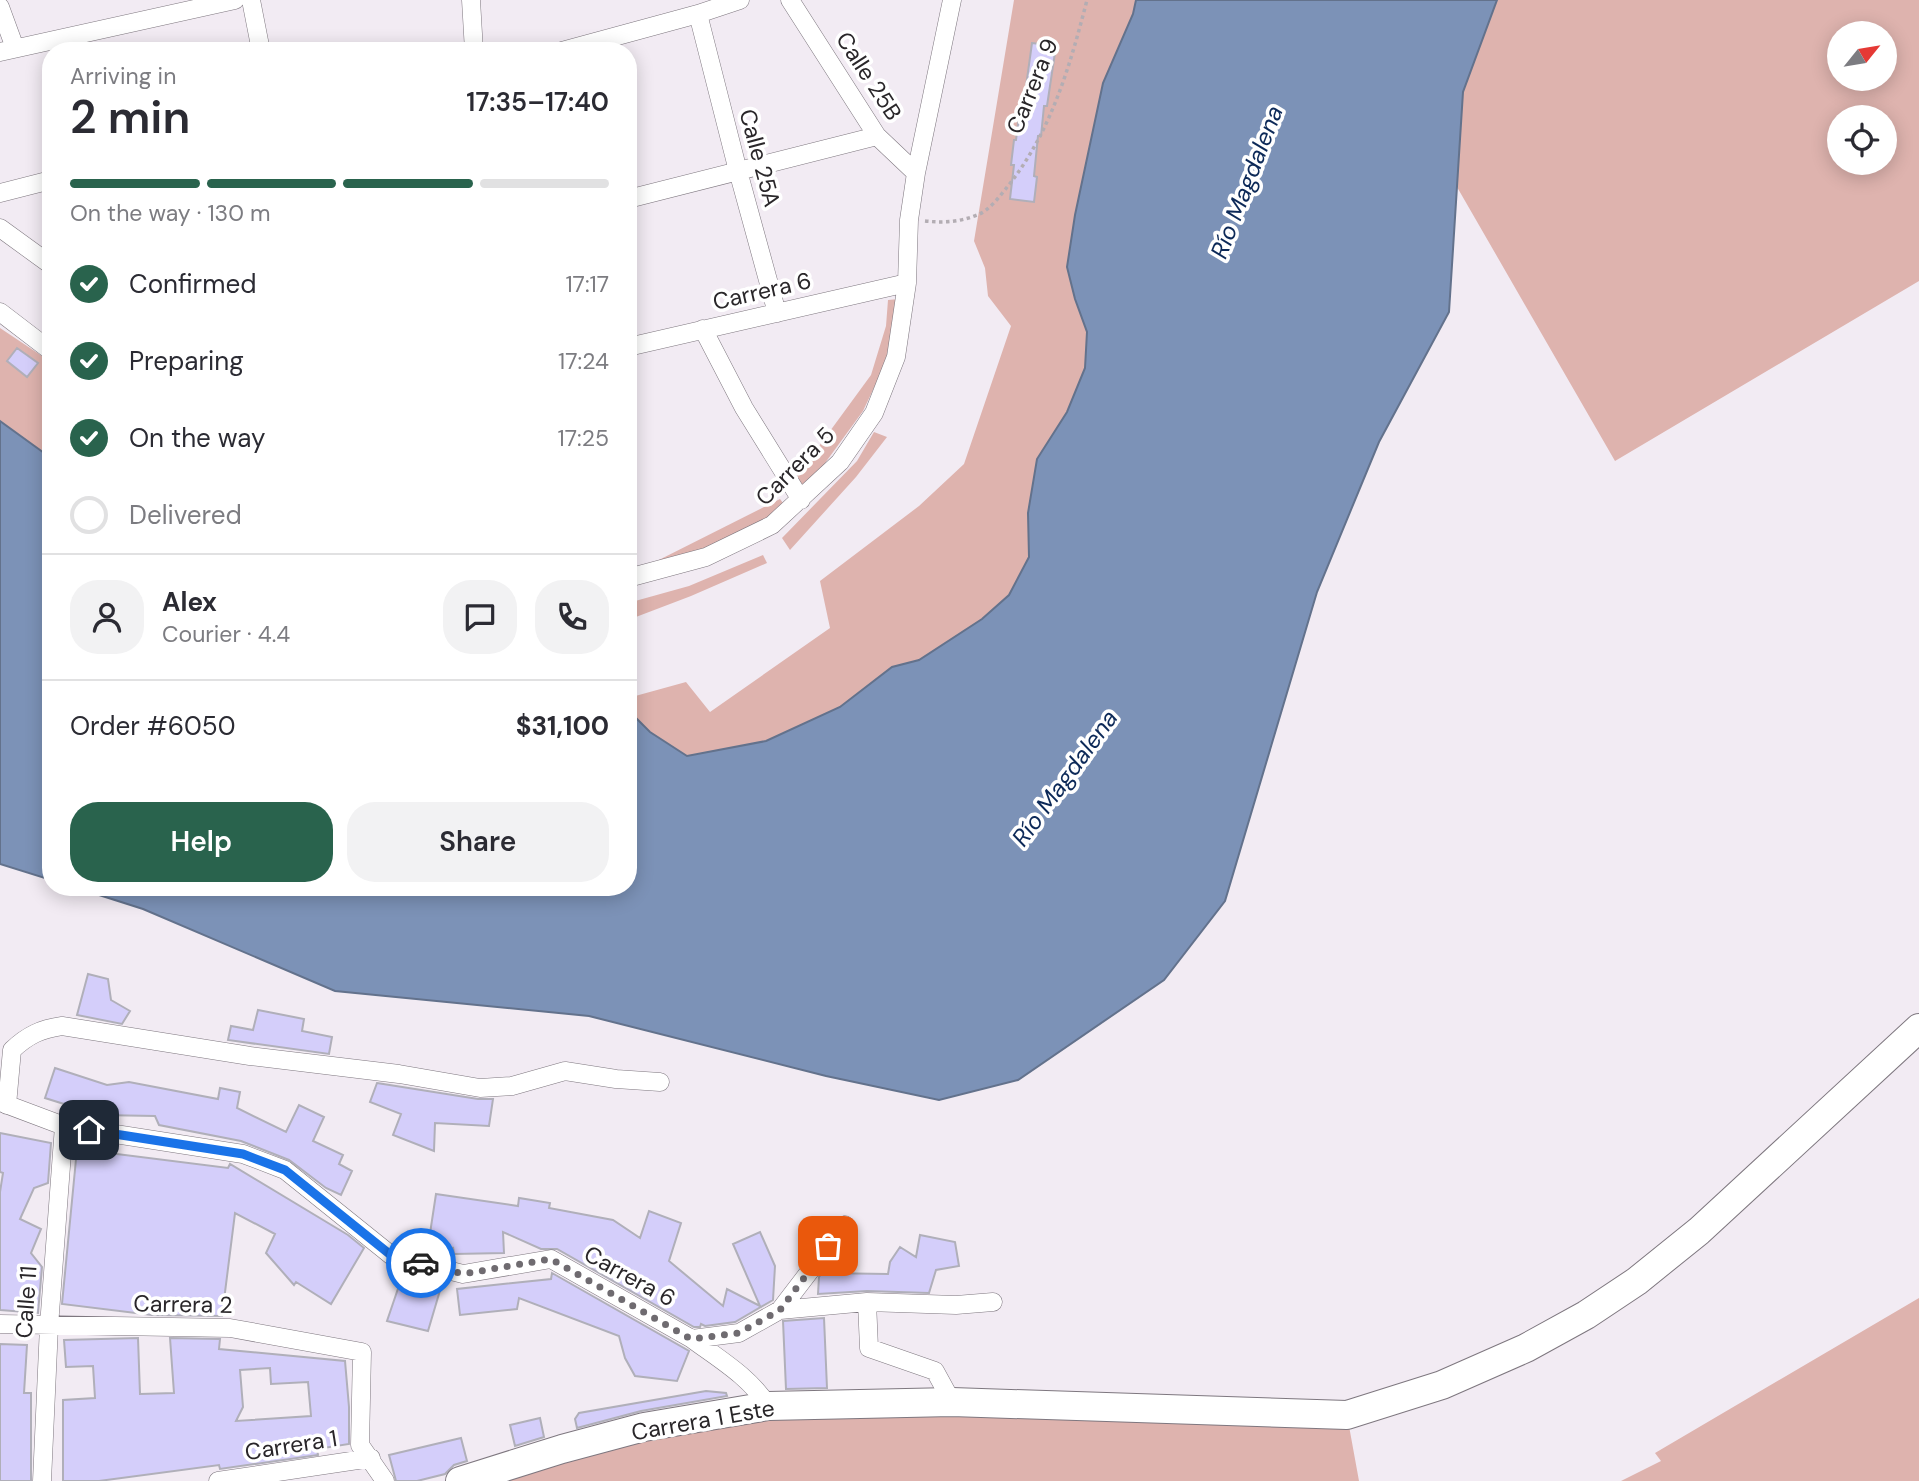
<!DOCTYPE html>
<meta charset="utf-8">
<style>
body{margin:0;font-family:"DM Sans",sans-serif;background:#f2f2f3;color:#2b2b33;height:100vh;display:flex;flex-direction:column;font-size:26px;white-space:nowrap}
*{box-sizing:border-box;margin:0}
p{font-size:23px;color:#7c7c81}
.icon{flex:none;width:38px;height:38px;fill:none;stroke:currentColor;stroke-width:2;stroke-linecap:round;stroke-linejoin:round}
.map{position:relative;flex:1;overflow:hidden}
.panel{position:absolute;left:42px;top:42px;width:595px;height:854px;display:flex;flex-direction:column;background:#fff;border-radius:28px;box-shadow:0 4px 18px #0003}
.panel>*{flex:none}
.needle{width:46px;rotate:60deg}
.buttons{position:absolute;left:1827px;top:21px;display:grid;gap:14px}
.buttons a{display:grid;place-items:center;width:70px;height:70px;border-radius:50%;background:#fff;box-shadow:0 4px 18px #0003;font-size:35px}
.pin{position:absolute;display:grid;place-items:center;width:60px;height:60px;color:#fff;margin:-30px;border-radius:14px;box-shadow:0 4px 10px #0006}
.courier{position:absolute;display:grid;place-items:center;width:70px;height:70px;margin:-35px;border:5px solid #1a73e8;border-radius:50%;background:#fff;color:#222;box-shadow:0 2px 9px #0007}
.headline em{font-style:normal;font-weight:600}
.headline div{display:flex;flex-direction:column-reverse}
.headline{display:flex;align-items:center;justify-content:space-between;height:119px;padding:0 28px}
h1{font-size:46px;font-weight:600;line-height:52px}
.bar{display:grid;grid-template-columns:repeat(4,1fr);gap:10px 7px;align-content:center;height:84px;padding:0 28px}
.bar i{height:9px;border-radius:5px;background:#e1e1e2}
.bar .selected{background:#29634d}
.bar p{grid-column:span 4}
.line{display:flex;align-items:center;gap:18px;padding:0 28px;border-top:2px solid #e1e1e2}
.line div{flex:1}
.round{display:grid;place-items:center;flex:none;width:74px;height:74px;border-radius:28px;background:#f2f2f3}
ol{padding:0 28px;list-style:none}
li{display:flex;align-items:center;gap:21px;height:77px}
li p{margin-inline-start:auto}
li .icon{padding:7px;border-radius:50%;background:#29634d;color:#fff;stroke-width:4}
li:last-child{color:#7c7c81}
li i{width:38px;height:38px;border:4px solid #e1e1e2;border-radius:50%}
.primary-button{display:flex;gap:14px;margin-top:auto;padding:14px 28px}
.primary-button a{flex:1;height:80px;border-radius:28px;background:#29634d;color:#fff;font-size:28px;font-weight:600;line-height:80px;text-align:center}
.primary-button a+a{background:#f2f2f3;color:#2b2b33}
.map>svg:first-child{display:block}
.green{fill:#deb3ae;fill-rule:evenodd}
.water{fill:#7c92b7;stroke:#63728c;stroke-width:2}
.building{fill:#d4cefa;stroke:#b0afb9;stroke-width:2;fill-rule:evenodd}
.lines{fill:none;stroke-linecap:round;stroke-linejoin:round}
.minor-casing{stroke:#7e777f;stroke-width:19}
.primary-casing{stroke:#7e777f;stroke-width:30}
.path{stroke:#b3adb3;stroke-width:3.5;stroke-dasharray:3.5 3.5;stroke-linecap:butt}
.minor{stroke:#fff;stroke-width:18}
.primary{stroke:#fff;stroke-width:28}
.done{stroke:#6f6b70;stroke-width:7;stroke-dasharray:0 12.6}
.route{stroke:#1a73e8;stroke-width:9}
.labels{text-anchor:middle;stroke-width:7;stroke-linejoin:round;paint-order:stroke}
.street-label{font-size:23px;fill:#292629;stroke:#fff}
.water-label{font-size:24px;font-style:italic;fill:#0c2958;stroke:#fff}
</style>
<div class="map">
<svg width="1919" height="1481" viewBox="0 0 1919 1481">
<rect width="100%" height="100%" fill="#f2ebf3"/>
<path class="green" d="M1014 0H1136L1133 14 1103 83 1075 215 1067 267 1075 299 1087 332 1085 368 1067 412 1037 459 1028 513 1029 557 1009 596 982 619 919 660 892 667 840 707 766 741 687 756 650 732 628 710V698L686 682 710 712 830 628 820 581 919 506 964 464 1011 326 988 296 985 268 974 241Z
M1497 0H1919V281L1615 461 1457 187 1463 92ZM1839 33H1885V79H1839ZM1839 117H1885V163H1839Z
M899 299 889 356 863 411 801 496 792 483 871 375 886 326 888 300Z
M0 328 51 362V458L0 421Z
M874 432 887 437 856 477 790 550 782 538 857 461Z
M780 499 789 511 733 545 628 587V573L635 572Z
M763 555 767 563 691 596 628 620V603L689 586Z
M1919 1298V1481H1621L1661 1461 1655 1453Z
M952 1402 1347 1415 1359 1481H460L644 1427Z"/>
<path class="water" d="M1136 0H1497L1463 92 1449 312 1379 442 1317 592 1225 901 1164 980 1018 1080 939 1100 826 1076 589 1016 335 991 143 909 74 887H628V710L650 732 687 756 766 741 840 707 892 667 919 660 982 619 1009 595 1029 557 1028 513 1037 459 1067 412 1085 368 1087 332 1075 299 1067 267 1075 215 1103 83 1133 14Z
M0 421 51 458V880L0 864Z"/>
<path class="building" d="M1032 43 1056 46 1047 106H1044L1041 136H1038L1034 176 1037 177 1034 202 1010 199 1014 165H1011L1014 140H1016L1020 108H1023Z
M17 348 38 363 27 377 7 361Z
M88 974 108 979 111 1000 130 1011 122 1024 77 1015Z
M258 1010 304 1019 302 1031 332 1037 329 1054 228 1040 231 1026 253 1030Z
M55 1068 107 1085 129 1082 218 1099 220 1088 240 1092 237 1108 286 1132 299 1105 324 1117 313 1141 343 1155 339 1164 352 1171 341 1195 326 1188 289 1160 241 1141 159 1125 155 1116 99 1115 45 1098Z
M377 1083 478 1099H493L489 1126 435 1123 434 1151 393 1135 401 1114 370 1102Z
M0 1133 51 1143 48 1183 34 1188 20 1219 41 1229 31 1253 42 1267 38 1313 0 1310V1192L3 1173 0 1172Z
M77 1149 228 1168 230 1164 348 1235 364 1248 331 1304 296 1282 294 1285 266 1253 275 1234 235 1213 222 1316 152 1315 62 1304Z
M436 1194 518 1206 519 1198 550 1203 549 1208 613 1220 640 1238 649 1211 681 1223 669 1261 723 1306 727 1289 760 1306 733 1244 760 1232 775 1266 773 1300 735 1322 705 1326 701 1324 700 1327H694L557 1249H541L503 1232 504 1253 454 1254 453 1247 451 1254 427 1253Z
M920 1235 955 1242 959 1266 936 1270 929 1293 867 1291 818 1294 819 1277 822 1273 888 1274 890 1262 900 1247 916 1257Z
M404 1271 441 1287 428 1331 387 1321Z
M552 1273 689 1351 677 1381 635 1376 625 1358 619 1336 519 1298 517 1309 460 1315 457 1289 551 1279Z
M824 1318 827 1388 786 1389 783 1321Z
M138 1338 140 1394 174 1393 170 1338 220 1339 219 1349 345 1361 349 1407V1444L317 1449 318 1455 220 1469 219 1465 99 1481H63V1400L95 1398 93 1366 66 1367 64 1340ZM270 1368 271 1384 308 1382 311 1416 236 1421 243 1407 240 1370Z
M0 1344 27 1345 24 1393H31V1481H0Z
M706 1391 726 1393 727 1396 641 1411 577 1428 575 1419 579 1413Z
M540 1418 544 1437 515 1446 510 1425Z
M461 1438 467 1461 454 1465 445 1474 417 1481H396L389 1455Z"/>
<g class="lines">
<g class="minor-casing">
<path id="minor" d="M251 0 261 51
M471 0 474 51
M790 0 877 136 916 173
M0 7 15 48
M698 14 738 171 777 313
M562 51 698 14 740 0
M0 52 235 0
M0 193 51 180
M628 199 877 136
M0 228 51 265
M0 312 51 351
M703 329 744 408 801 500
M628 347 907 283
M628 578 706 557 772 525 840 462 874 413 896 357 907 283 909 220 916 173 952 0
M0 1102 64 1126 243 1154 285 1170 392 1256 463 1274 551 1259 692 1339 739 1333 780 1310 867 1302 956 1305 993 1302
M7 1105 12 1050C28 1035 41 1029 62 1026L250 1056 399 1074 480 1088 512 1086 565 1071 616 1079 660 1082
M867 1302 869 1348 935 1371 952 1402
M780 1310 845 1225
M0 1324 230 1328 362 1352 360 1445 385 1481
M692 1339C719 1359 750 1377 768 1406
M42 1481 49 1326 64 1126
M218 1481 371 1458"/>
</g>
<g class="primary-casing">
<path id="primary" d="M460 1481 562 1449 644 1427 768 1406 952 1402 1347 1415 1442 1385 1526 1348 1586 1315 1637 1281 1699 1231 1919 1028"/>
</g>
<path class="path" d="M925 221C943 223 960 222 977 215 989 211 1000 196 1008 186 1051 132 1070 66 1087 0"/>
<use href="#minor" class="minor"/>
<use href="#primary" class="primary"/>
</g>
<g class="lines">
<path class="done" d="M421 1263 463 1274 551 1259 691 1339 739 1333 780 1310 828 1246"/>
<path class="route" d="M89 1130 243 1154 285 1170 392 1256 421 1263"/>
</g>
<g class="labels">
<g class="street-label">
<text transform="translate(869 76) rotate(57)" y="8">Calle 25B</text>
<text transform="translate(1032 86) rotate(-68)" y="8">Carrera 9</text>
<text transform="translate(760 158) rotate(75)" y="8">Calle 25A</text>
<text transform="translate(762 291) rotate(-13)" y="8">Carrera 6</text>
<text transform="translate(795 466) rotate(-45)" y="8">Carrera 5</text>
<text transform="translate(630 1276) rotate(29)" y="8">Carrera 6</text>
<text transform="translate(26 1302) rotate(-86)" y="8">Calle 11</text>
<text transform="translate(183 1304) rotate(1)" y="8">Carrera 2</text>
<text transform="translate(703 1420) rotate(-10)" y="8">Carrera 1 Este</text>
<text transform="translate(291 1445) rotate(-9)" y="8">Carrera 1</text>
</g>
<g class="water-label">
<text transform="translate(1247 182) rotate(-69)" y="8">Río Magdalena</text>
<text transform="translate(1065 778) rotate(-54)" y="8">Río Magdalena</text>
</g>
</g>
</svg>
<div class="buttons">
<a><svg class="needle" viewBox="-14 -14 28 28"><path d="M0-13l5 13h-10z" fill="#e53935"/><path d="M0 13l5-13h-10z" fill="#7c7c81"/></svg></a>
<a><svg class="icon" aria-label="locate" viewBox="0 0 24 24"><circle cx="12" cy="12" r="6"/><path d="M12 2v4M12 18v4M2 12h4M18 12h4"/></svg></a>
</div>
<div class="pin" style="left:828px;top:1246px;background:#ea580c"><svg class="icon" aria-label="bag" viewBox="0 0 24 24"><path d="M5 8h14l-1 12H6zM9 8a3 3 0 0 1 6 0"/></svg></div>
<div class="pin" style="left:89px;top:1130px;background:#1f2937"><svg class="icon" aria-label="home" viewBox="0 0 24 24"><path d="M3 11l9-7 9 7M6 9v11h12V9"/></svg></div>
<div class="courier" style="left:421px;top:1263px"><svg class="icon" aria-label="car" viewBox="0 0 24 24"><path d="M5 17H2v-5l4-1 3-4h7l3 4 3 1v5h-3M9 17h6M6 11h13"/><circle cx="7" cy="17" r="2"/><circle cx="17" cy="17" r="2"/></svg></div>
<section class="panel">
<div class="headline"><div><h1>2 min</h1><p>Arriving in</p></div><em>17:35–17:40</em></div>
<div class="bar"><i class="selected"></i><i class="selected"></i><i class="selected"></i><i></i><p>On the way · 130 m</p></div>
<ol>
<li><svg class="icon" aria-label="check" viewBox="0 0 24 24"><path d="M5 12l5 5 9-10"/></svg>Confirmed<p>17:17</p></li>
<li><svg class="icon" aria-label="check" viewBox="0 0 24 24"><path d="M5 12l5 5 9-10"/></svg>Preparing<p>17:24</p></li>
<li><svg class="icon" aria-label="check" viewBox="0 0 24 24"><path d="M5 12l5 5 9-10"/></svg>On the way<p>17:25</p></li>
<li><i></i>Delivered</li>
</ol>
<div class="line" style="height:126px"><a class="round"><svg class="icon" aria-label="person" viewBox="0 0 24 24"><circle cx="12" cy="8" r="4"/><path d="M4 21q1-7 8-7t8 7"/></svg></a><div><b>Alex</b><p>Courier · 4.4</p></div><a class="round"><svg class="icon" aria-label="chat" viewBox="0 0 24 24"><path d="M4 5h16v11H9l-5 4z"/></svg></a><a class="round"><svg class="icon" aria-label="phone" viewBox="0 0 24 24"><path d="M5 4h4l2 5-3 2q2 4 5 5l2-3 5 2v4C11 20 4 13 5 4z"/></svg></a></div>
<div class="line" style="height:91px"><div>Order #6050</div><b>$31,100</b></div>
<div class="primary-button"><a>Help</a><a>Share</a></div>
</section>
</div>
